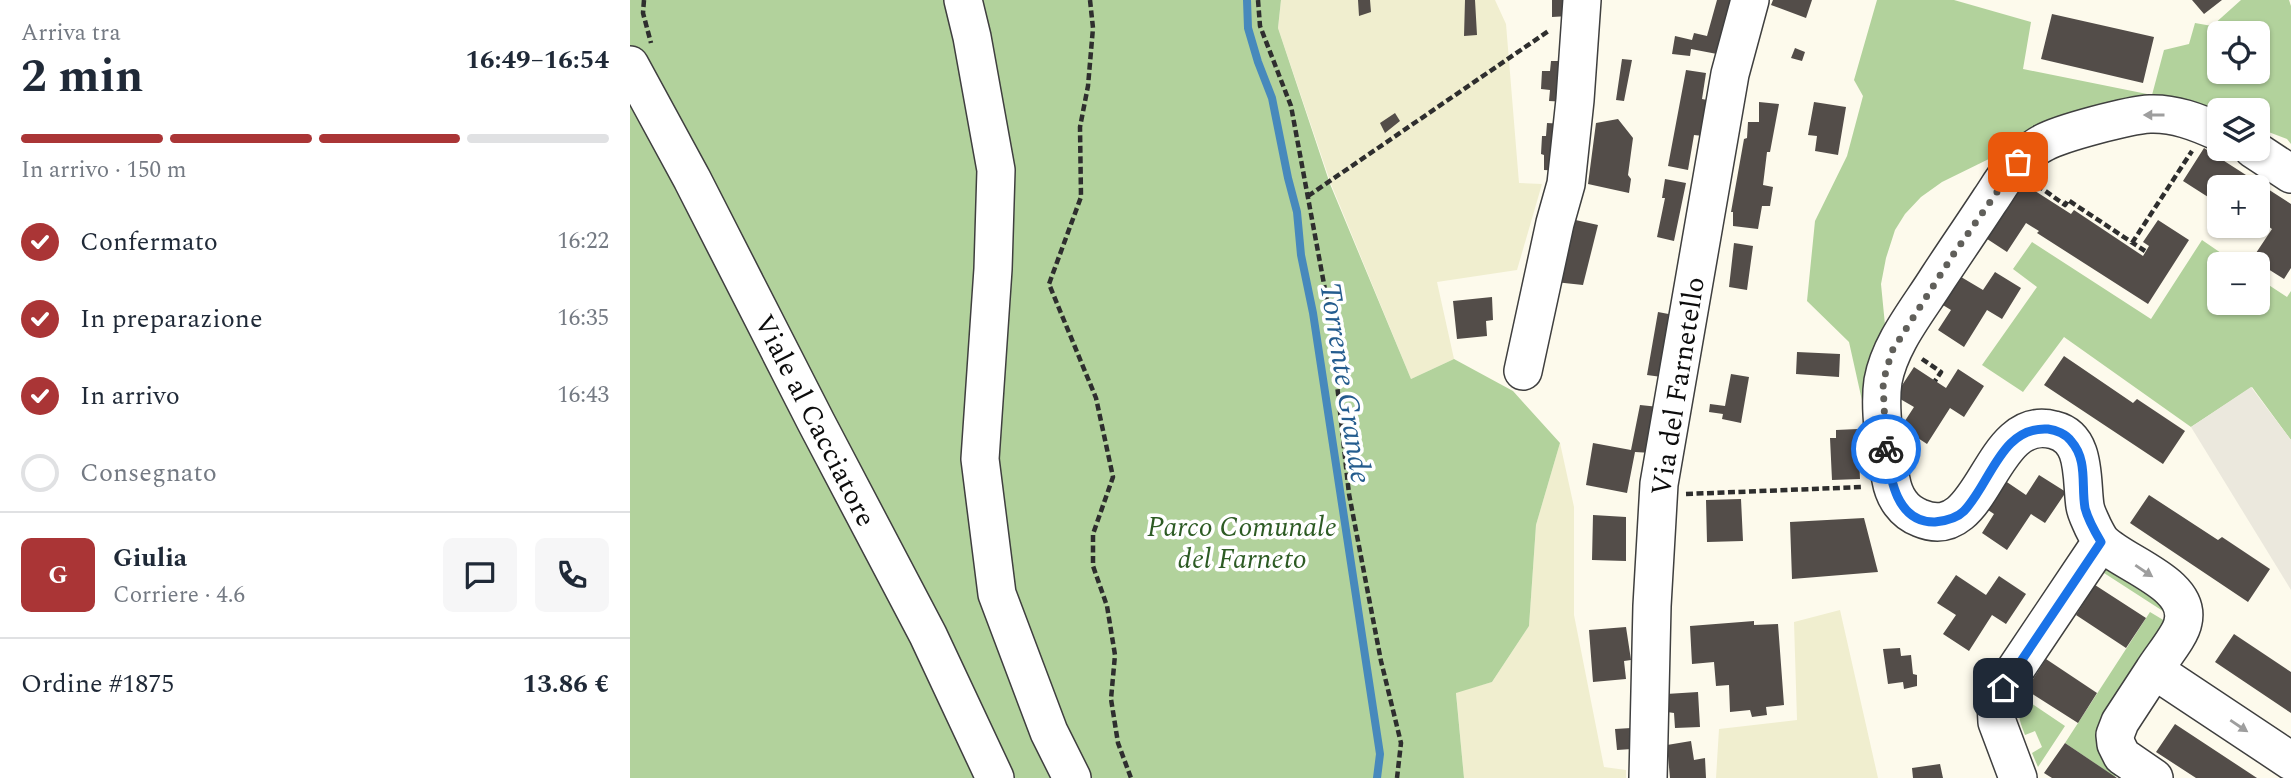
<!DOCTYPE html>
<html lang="it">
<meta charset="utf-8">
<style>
body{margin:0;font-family:Spectral,serif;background:#f6f6f7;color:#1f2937;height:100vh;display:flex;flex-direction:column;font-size:26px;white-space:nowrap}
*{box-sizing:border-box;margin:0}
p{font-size:23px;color:#747a83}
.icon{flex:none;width:38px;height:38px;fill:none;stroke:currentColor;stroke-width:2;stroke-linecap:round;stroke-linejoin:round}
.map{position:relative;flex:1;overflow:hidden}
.sheet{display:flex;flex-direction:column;background:#fff;width:630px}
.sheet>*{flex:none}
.tools{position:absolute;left:1577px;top:21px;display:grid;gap:14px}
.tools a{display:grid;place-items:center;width:63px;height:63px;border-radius:10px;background:#fff;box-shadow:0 2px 5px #0004;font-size:35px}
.pin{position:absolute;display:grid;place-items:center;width:60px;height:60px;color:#fff;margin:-30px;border-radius:14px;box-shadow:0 4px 10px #0006}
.courier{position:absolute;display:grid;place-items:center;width:70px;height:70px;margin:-35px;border:5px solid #1a73e8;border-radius:50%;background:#fff;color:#222;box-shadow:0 2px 9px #0007}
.head em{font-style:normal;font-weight:700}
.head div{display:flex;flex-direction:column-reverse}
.head{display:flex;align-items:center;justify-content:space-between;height:119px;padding:0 21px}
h1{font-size:46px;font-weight:700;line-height:52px}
.bar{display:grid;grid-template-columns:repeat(4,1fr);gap:10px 7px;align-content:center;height:84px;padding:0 21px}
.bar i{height:9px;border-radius:5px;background:#e0e1e3}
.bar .current{background:#aa3536}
.bar p{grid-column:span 4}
.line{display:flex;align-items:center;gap:18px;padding:0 21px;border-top:2px solid #e0e1e3}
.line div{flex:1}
.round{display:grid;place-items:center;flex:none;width:74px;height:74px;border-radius:10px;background:#f6f6f7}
ol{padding:0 21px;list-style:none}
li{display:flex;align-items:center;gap:21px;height:77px}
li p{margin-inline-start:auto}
li .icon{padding:7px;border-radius:50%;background:#aa3536;color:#fff;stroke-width:4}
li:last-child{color:#747a83}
li i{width:38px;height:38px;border:4px solid #e0e1e3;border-radius:50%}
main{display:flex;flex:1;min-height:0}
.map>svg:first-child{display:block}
.farmland{fill:#f0eecf}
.forest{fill:#b2d29c;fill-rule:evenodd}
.plaza{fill:#ebe8dd}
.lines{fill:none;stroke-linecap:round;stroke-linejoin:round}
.stream{stroke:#4789bc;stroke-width:8}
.building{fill:#534d49}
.minor-casing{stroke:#3f3f3f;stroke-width:40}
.path{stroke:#2e2e2e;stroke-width:4.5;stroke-dasharray:7 3.5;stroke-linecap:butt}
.minor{stroke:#fff;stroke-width:37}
.oneway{fill:#9e9e9e}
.done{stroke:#605f5a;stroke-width:7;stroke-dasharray:0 12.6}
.route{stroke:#1a73e8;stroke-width:9}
.labels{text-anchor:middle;stroke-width:7;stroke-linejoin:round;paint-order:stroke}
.street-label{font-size:28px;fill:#0c0c0c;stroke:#fff}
.park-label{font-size:28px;font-style:italic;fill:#2d5b24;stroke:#fff}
.water-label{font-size:30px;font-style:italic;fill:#245c8e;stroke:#fff}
</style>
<main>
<section class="sheet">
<div class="head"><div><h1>2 min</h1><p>Arriva tra</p></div><em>16:49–16:54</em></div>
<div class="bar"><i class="current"></i><i class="current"></i><i class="current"></i><i></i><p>In arrivo · 150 m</p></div>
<ol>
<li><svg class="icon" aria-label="check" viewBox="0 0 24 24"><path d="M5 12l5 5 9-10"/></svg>Confermato<p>16:22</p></li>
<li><svg class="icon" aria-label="check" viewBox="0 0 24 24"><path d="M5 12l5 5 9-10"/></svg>In preparazione<p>16:35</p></li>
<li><svg class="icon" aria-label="check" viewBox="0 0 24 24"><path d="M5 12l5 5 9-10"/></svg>In arrivo<p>16:43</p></li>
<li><i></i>Consegnato</li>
</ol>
<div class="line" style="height:126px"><b class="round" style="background:#aa3536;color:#fff">G</b><div><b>Giulia</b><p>Corriere · 4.6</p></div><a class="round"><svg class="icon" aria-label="chat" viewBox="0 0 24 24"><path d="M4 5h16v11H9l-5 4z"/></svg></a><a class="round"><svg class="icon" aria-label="phone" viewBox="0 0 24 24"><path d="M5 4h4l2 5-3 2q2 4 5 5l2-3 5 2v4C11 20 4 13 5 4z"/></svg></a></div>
<div class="line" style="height:91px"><div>Ordine #1875</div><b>13.86 €</b></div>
</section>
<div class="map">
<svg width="1661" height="778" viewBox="0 0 1661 778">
<rect width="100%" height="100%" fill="#fdfaec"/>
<path class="farmland" d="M651 0H865L876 24 889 183 912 184 887 270 807 282 824 359 781 379 701 184 648 28Z
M930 443 944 507V615L974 767 996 770V778H834L826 692 862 682 899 626 906 525Z
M1210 610 1248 778H1086L1089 729 1167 720 1164 622Z"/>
<path class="forest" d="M0 0H317L347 145 352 228 336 457 430 778H378L6 63 0 46Z
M346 0H651L648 28 700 184 781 379 824 359 883 391 930 443 906 525 899 626 862 682 826 693 834 778H456L382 598 366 469Z
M1247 0H1324L1401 22 1393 69 1522 95 1534 50 1559 44 1565 23 1582 26 1611 0H1659L1661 6V144L1657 139 1628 128V110H1589V114L1405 133 1367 155 1312 182 1291 197 1275 214 1265 230 1256 258 1251 284 1255 325 1240 356 1235 414 1219 342 1177 301 1185 221 1217 156 1233 96 1224 80ZM1589 33H1628V72H1589Z
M0 85 356 778H0Z
M1572 240 1607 264H1589V303H1628V278L1657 297 1661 291V440L1622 387 1561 427 1434 337 1393 392 1352 365 1407 287 1383 269 1402 242 1521 319Z
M1483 560 1531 592 1539 615 1474 573Z
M1520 612 1535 621 1468 725 1467 736 1490 769 1485 777 1435 743Z
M1392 697 1435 726 1408 767 1402 753 1412 747 1405 731 1395 735C1390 722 1385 710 1392 697Z"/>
<path class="plaza" d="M1621 387 1661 440V590L1561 427Z"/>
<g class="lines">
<path class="stream" d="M617 0 618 28 628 62 642 98 658 178 667 212 671 255 683 313 750 754 747 778"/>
</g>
<path class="building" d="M728 0H740L741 12 729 16Z
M835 0H845L847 35 834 36Z
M922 0H942L939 16 922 17Z
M1087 0H1111L1087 54 1061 49 1060 56 1042 54 1045 36 1062 40 1064 33 1077 36Z
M1143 0H1182L1176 18 1141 5Z
M1562 0H1592L1574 14Z
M1422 14 1524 37 1513 83 1411 59Z
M1165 48 1175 52 1172 61 1161 58Z
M992 59 1002 60 994 101 986 100Z
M921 61H940L938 102 919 101 920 90 911 89 912 71H920Z
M1056 70 1076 73 1072 99 1088 102 1082 137 1064 135 1058 170 1038 166Z
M1129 102 1149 104 1140 152H1137L1133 185 1143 187 1140 206H1132L1128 229 1103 226V212H1101L1114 139 1117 138 1118 122H1129Z
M1184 102 1216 107 1208 155 1185 151 1187 136 1178 135Z
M765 113 770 121 755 133 750 123Z
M988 119 1003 138 998 175 1001 179 999 193 958 184 966 123Z
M917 123 935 124 934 171 914 170V155L911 154 912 136H916Z
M1574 148 1661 204V268L1654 279 1622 259 1642 229 1628 219V187H1589V204L1553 181Z
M1382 176 1441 214 1444 210 1513 256 1519 246 1513 242 1528 220 1559 240 1518 304 1407 233 1409 231 1396 223 1377 252 1345 231Z
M1035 179 1056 183 1044 241 1027 237 1035 198H1032Z
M941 219 968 225 953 285 925 282Z
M1104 243 1123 246 1117 290 1099 287Z
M1321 271 1353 290 1365 272 1391 288 1372 319 1357 310 1334 347 1308 330 1321 310 1303 299Z
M862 297 863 320 856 321 857 336 827 339 823 301Z
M1028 312 1049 316 1039 378 1017 375Z
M1167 352 1210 354 1209 377 1166 374Z
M1434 356 1503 403 1507 399 1555 431 1533 464 1414 385Z
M1284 367 1316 388 1328 369 1354 386 1334 417 1320 408 1297 444 1271 427 1284 407 1265 396Z
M1101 374 1119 377 1111 423 1092 419 1093 414 1079 412 1080 404 1095 406Z
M1010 405 1029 407 1022 453 1005 452 997 493 956 485 963 443 1001 450Z
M1228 429 1230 479 1202 480 1200 438H1206V430Z
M1365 474 1396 495 1409 475 1436 492 1415 523 1401 514 1377 550 1352 533 1364 514 1346 502Z
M1519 495 1588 540 1592 537 1640 569 1618 602 1500 523Z
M1111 499 1113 541 1077 542 1076 500Z
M963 515 996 517V561L962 560Z
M1234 518 1248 572 1162 579 1160 522Z
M1326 575 1356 595 1369 576 1396 594 1376 624 1362 615 1339 651 1313 634 1326 615 1307 603Z
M1465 585 1516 618 1496 648 1446 615Z
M1124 621V625L1148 624 1154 705 1136 707 1137 715 1122 717 1120 710 1100 712 1099 685 1086 686 1084 662 1062 664 1060 626Z
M996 627 1001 660 994 661 996 679 963 682 959 630Z
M1604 634 1661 672V713L1585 662Z
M1270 648 1271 656 1281 655 1283 674 1287 675V686L1274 689 1273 682 1258 684 1253 649Z
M1416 659 1467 693 1448 723 1396 690Z
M1068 692 1070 727 1045 728 1044 713 1037 712 1036 694Z
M1545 724 1627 778H1566L1526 752Z
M1001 728 1002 749 987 750 985 729Z
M1061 741 1064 760 1075 758 1076 778H1040L1037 745Z
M1435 743 1487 778H1422L1414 773Z
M1310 764 1313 778H1283L1282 768Z"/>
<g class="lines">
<g class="minor-casing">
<path id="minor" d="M333 0 342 37 366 170 363 269 350 459 367 594 419 732 442 778
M0 65 62 179 186 422 298 635 365 778
M1589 132C1567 122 1544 113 1520 114 1499 115 1431 133 1413 143 1405 147 1397 154 1390 160 1378 170 1369 187 1360 200 1343 226 1325 252 1308 278 1288 310 1260 343 1253 381 1249 408 1255 453 1261 480 1264 497 1274 512 1290 518 1356 546 1357 412 1424 430 1457 438 1451 480 1455 506 1456 513 1460 520 1463 527 1465 531 1468 537 1471 541 1492 564 1562 583 1553 622 1551 635 1532 657 1524 670L1661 761
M1623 149 1661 174
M893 371 925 223 936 184 945 100 952 0
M1018 778 1022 606 1029 484 1100 74 1120 0
M1388 778 1367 722 1366 702 1373 688 1471 542
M1524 778 1492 756 1486 744 1485 735 1490 722 1524 670"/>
</g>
<path class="path" d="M14 0 13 13 21 43
M460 0 463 28 458 86 450 127 451 197 419 284 466 398 483 477 463 534V566L477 606 485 655 481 699 488 743 501 778
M628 0 630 26 661 106 699 311 719 494 751 661 771 743 767 778
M1407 185 1435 205 1438 200 1515 251
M678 196 920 30
M1502 243 1562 151
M1292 359 1311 372 1305 381
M1056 494 1233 487"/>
<use href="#minor" class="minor"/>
</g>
<defs><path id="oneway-solid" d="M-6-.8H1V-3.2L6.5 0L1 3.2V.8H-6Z" transform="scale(1.75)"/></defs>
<g class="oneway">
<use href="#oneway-solid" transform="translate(1524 115) rotate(-180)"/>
<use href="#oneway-solid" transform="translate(1514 571) rotate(34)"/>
<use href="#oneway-solid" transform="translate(1609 726) rotate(34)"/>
</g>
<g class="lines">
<path class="done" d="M1256 449 1253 382 1262 351 1323 255 1388 162"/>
<path class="route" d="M1256 449C1260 477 1266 523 1305 522 1315 521 1326 519 1334 511 1361 483 1371 426 1418 429 1426 430 1436 434 1441 441 1458 460 1451 485 1455 508 1458 520 1465 532 1471 542L1373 688"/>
</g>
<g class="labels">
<g class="street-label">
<text transform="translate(1047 386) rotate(-81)" y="10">Via del Farnetello</text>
<text transform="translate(186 420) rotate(63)" y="10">Viale al Cacciatore</text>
</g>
<g class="park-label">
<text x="612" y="536">Parco Comunale<tspan x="612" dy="32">del Farneto</tspan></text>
</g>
<g class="water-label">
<text transform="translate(716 383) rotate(81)" y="10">Torrente Grande</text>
</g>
</g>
</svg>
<div class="tools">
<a><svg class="icon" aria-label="locate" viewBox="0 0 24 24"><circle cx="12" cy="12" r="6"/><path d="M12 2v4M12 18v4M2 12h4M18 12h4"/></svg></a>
<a><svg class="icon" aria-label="layers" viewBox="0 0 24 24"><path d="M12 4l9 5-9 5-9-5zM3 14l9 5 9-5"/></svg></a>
<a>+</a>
<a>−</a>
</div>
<div class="pin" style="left:1388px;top:162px;background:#ea580c"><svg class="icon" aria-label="bag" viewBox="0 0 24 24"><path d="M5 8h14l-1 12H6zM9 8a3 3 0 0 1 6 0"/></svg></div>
<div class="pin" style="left:1373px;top:688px;background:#1f2937"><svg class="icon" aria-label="home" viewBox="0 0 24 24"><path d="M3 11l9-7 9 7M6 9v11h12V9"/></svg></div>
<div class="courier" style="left:1256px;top:449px"><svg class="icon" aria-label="bike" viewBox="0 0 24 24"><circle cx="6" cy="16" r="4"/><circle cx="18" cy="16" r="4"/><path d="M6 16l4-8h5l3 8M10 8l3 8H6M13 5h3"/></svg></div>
</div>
</main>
